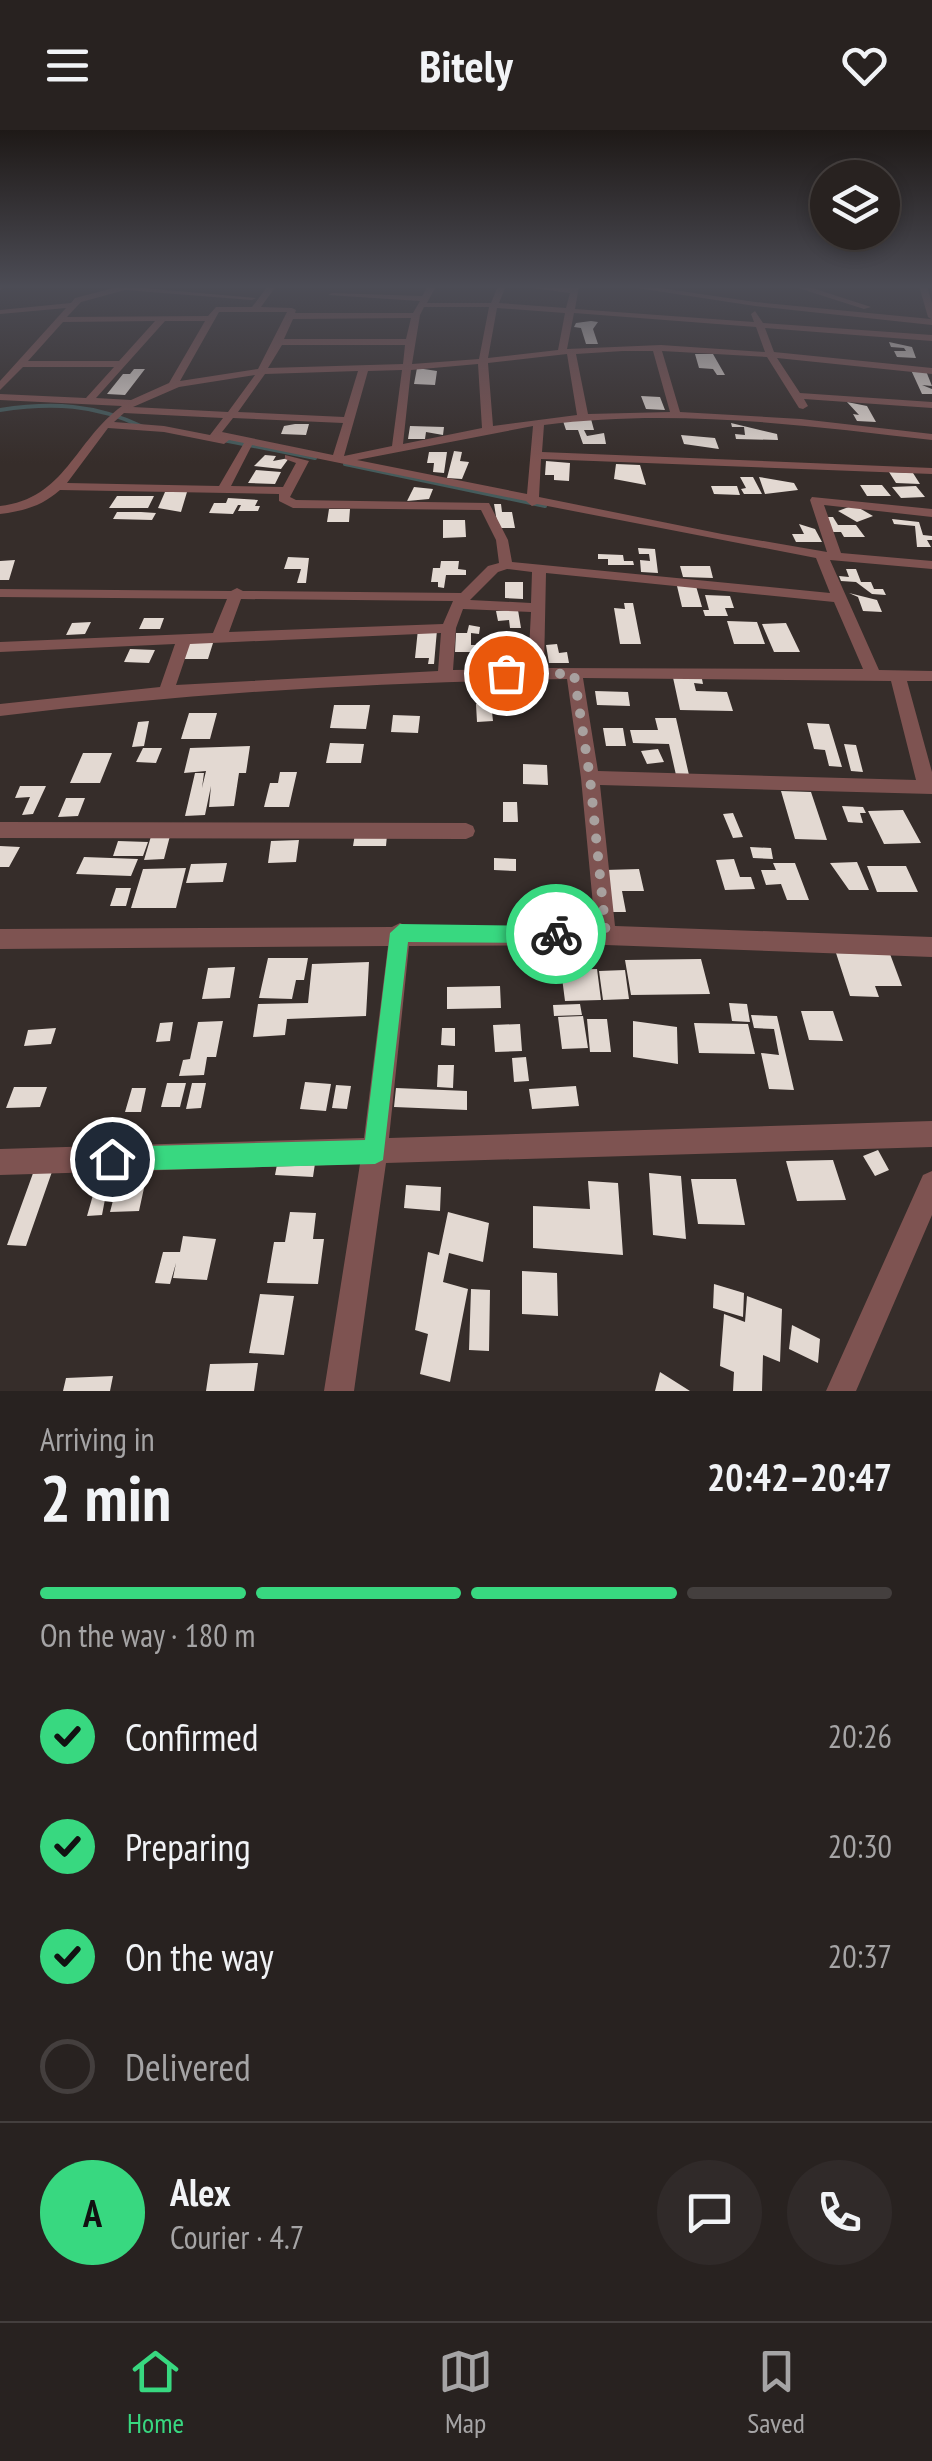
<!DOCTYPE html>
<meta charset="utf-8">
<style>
body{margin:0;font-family:"PT Sans Narrow",sans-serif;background:#302a29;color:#f1f3f6;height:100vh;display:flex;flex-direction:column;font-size:38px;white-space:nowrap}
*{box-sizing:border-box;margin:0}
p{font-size:32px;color:#a5a4a5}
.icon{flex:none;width:55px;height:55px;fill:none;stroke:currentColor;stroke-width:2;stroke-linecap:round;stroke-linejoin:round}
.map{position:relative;height:1261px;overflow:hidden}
.details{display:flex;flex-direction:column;background:#282220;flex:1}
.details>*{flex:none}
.fabs{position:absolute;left:810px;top:30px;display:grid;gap:20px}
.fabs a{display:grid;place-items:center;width:90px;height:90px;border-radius:50%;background:#282220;box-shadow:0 5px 15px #0003,0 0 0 2px #443f3e;font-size:50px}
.pin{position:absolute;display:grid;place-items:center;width:85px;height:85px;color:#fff;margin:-42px;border:5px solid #fff;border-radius:50%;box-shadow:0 2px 10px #0007}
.courier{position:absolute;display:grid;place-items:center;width:100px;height:100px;margin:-50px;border:8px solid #38d880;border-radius:50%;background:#fff;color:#222;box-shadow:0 2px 12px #0007}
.head em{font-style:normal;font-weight:700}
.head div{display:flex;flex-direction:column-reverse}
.head{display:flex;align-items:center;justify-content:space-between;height:170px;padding:0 40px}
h1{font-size:65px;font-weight:700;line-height:75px}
.bar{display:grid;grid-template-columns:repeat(4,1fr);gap:15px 10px;align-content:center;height:120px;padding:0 40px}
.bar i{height:12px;border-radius:8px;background:#443f3e}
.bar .active{background:#38d880}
.bar p{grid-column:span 4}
.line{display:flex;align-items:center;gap:25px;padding:0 40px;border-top:2px solid #443f3e}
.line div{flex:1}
.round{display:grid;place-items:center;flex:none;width:105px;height:105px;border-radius:52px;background:#302a29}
ol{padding:0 40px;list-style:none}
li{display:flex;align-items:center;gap:30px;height:110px}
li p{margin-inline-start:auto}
li .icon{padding:10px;border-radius:50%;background:#38d880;color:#111;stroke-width:4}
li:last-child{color:#a5a4a5}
li i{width:55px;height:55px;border:5px solid #443f3e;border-radius:50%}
header{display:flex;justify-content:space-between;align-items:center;height:130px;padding:0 40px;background:#282220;font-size:45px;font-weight:700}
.tabs{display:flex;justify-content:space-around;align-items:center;height:140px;border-top:2px solid #443f3e;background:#282220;font-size:28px;color:#a5a4a5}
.tabs a{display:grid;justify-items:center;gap:5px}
.tabs .active{color:#38d880}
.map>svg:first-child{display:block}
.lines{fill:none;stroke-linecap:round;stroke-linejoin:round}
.stream{stroke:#455c5c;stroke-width:4}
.building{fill:#e3d9d2}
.street{fill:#7e5351;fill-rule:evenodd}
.route{fill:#38d880}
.done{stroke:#a8a19f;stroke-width:10;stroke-dasharray:0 18}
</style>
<header><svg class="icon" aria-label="menu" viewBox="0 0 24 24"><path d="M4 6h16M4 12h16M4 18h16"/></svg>Bitely<svg class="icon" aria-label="heart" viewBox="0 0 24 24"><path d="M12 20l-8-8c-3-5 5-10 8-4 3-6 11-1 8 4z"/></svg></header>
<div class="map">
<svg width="932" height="1261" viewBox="0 0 932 1261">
<rect width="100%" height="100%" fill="#362d2a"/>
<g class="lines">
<path class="stream" d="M0 280C52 272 95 274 143 297
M223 310 315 328
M345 334 545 376"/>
</g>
<path class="building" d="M591 191 598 192 593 199 598 214H586L581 198 574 197 576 193Z
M889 212 912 217 916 228 897 227 894 221H906L904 218 891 217Z
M695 224H713L725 245H717L713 239 699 238Z
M417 238 437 241 435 255 414 254Z
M134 239H145L125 265 107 264 123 244H130Z
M911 240 926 241 932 256 922 255 932 259V264H922Z
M641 266 660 267 665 280 646 279Z
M847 272 867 276 876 292 857 291 853 284 859 285Z
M591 289 594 300H584L587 306 604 303 606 314H583L578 300H566L563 291Z
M731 293 777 304 778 310 736 309 735 304 745 305 744 297H732Z
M295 294H309L306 305 281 304 284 296Z
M410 296 444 297 443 305 426 302 425 309H408Z
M681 305 715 308 719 319 684 314Z
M454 321 462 322 460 331 469 332 462 349 447 348Z
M429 322H447L444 343 433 342 434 333H427Z
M265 325 276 326 273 331 289 328 281 339 254 336Z
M546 331 570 333 569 351 554 350V345H545Z
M616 334 640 335 646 355 614 349Z
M256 340 281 342 275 354 248 353Z
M889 342 913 343 920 354 896 353Z
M740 347H753L762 364H744L741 359 746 358Z
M759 347 794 353 798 360 765 364Z
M860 355H882L891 366H867Z
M711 356H737L740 365 714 364Z
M916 356 925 367 901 368 892 357Z
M414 357 433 359 429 369 407 371Z
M165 362H187L181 382 158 378Z
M117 366H154L148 378H109Z
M228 368 258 370 255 376H260L258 381H238L241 375H238L233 384 209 383 214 373H226Z
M494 374H501L502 382H512L515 398H498Z
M854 375 873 386 857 392 838 381Z
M329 379H350L349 392H327Z
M117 382H141L156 383 152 390 113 389Z
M824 387H833L838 395H856L865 407H844L841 402H833Z
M892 389 919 392 923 405 932 406V410H927L931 417H917L915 396 894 394Z
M443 390H465L466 407 443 408Z
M799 394 815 399 822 412H796L792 404H804Z
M638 418 655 419 658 443 641 442 640 430 650 431 649 424H639Z
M598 424 623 425 624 431H633L634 435H608V429H598Z
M288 427 309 428 306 453H297L301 439H284Z
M15 430 9 450H0V431Z
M441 431H459L458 439 466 440V445H446L444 458 438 457V452H431L433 438H440Z
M680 436H710L713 448 683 447Z
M846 439H856L861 452H871L874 459H883L886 465 872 464 856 452 841 451 839 446 849 447Z
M505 452H523V469L505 468Z
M677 456H696L702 477H682Z
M849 463 877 470 882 482 863 481 858 467Z
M705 465 730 466 734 478H725L728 486H705L703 480H709Z
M624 473H633L641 514H620L614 478 625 479Z
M518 480 521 498H510L509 490 498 491 496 481Z
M144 488H164L160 499H139Z
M727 491 757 492 765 514H734Z
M91 492 85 504 66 505 72 493Z
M786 493 800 522H774L762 494Z
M469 495 480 497 479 504 471 503V515H487V522H455L456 503H467Z
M418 499 437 500 434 534H428L429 528H415Z
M492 511H513V523H508V533H501L502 523H492Z
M183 513H213L208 529H177Z
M557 514 559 523 567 522 569 533H549L546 515Z
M130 519 155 520 149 533 124 532Z
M672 543 701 544 703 554 694 553 696 561 727 562 733 581 680 580Z
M595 561 628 562 630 576 597 575Z
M491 573 493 591 477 592 476 574Z
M334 575H370L366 599 330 598Z
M189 583H217L210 609H181Z
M393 585 420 586 418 603 391 602Z
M655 588H676L689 645H676L669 614 633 613 630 600H658Z
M149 591 144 616 132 617 138 592Z
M807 593 829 594 842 637 829 636 825 620 814 619Z
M603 598H623L626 616H606Z
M330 613 364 614 361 633H326Z
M844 614 856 615 863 642 851 641Z
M250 616 246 643H239L234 676 209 677 211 656 205 685 185 686 195 643H204L202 658 206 641 184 643 190 618Z
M143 618H162L156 633 136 632Z
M658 619 664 632 647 634 641 621Z
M83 623H112L100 653H70Z
M523 634 547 635 548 655 523 654Z
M280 642H297L289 677H264L270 653H278Z
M20 656H46L33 684 22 685 30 667 15 668Z
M781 661 811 662 827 710 795 709Z
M66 668H85L78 686 58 687Z
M503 672H517L518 692H503Z
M842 676 863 677 866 683H860L863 693 848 692Z
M903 680 921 713 884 714 868 681Z
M733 683 743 707 733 708 723 684Z
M171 702 164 729 144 730 152 703Z
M355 704 387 705 386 716H353Z
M299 710 296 732 268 733 271 711Z
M118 711 148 712 143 726H113Z
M0 716 20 717 9 737H0Z
M750 717 771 718 773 729 753 728Z
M84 727 138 729 131 746 76 744Z
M494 728 516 729V741L494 740Z
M734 729 740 747H751L755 759 725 760 716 730Z
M857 732 869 760H849L830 733Z
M227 733 223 752 186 753 191 734Z
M773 733H795L809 770H787L781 754 766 755 761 740H776Z
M867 736H906L918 762H877Z
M186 738 176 778H131L143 739Z
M639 739 644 761H622L626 782H612L605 740Z
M116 758H131L126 776H110Z
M538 758H554L555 782 538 781Z
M836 823 890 824 902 856H875L879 867 850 866Z
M268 828H308L304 850H296L292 869 259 868Z
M701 829 710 864 631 865 625 830Z
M369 832 366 886 287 889 285 905 253 907 258 874 308 873 312 834Z
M235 837 230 868 202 869 208 838Z
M597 839 601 870 565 871 561 840Z
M625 840 629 869 603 870 599 841Z
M500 856 501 878 447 879V857Z
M729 873 747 874 750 892 732 891Z
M580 874 582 885 554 886 553 875Z
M801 881H833L843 911 809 910Z
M751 885 777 886 794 960 769 959 761 923 779 925 774 899 754 898Z
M583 886 588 918 562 919 558 887Z
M587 889H607L611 922H590Z
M223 891 216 927H207L204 945 179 946 183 930 190 929 198 892Z
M633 891 677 897 678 934 633 927Z
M173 892 170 911 156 912 160 893Z
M694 893 748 894 755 924 699 923Z
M520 894 522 921 495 922 493 895Z
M56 898 51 914 24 916 28 900Z
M442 898H455V916L441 915Z
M526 927 529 951 514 952 512 928Z
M438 935H454L453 958 437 957Z
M305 952 331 954 326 981 300 979Z
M167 953H186L180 977H161Z
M192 953H206L201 978 186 979Z
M336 955 351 956 347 979 332 978Z
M576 956 579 976 532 979 529 959Z
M14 957H47L40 977 6 978Z
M132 958H146L141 982H125Z
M396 958 467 961V980L394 977Z
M280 1019 317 1020 313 1047 275 1045Z
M878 1020 889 1040 875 1046 863 1026Z
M833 1030 846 1070 797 1071 786 1031Z
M36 1035 54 1036 26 1116 7 1115Z
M149 1035 139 1081 110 1082 116 1059H129L134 1036Z
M649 1043 681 1046 686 1109 653 1105Z
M691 1049H736L745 1095 698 1094Z
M588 1051 618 1053 623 1125 533 1118V1076L590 1079Z
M406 1055 441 1057 440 1081 404 1078Z
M106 1064 102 1085 87 1086 93 1065Z
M290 1082 316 1083 313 1109H324L318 1154 267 1153 274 1112H285Z
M448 1082 489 1093 483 1132 449 1123 443 1152 468 1159 450 1252 420 1244 428 1204 415 1200 428 1122 439 1125Z
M183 1106 216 1109 207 1150 173 1148 176 1133 170 1154 155 1153 163 1122H180Z
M522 1141 557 1143 558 1186 522 1184Z
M714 1154 744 1163 743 1187 713 1178Z
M471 1159 490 1160 489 1221 469 1220Z
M260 1164 294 1166 284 1225 249 1223Z
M747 1166 782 1179 780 1232 763 1225 762 1261H733L734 1242 720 1236 724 1184 745 1192Z
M792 1195 820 1209 818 1233 789 1219Z
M258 1233 254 1261H206L210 1234Z
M660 1242 690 1261H655Z
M113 1246 110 1261H63L66 1248Z"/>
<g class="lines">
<path class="street" d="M0 156H7L0 160Z
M121 156 256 168 252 170 125 160 81 172 67 187 208 186 216 177H252L268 156H276L261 177 292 178 296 180 295 183H413L420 171 328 165 332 163 422 166 428 156H436L427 173H491L498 156H506L499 173 566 178 570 163 517 156H579L575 179 754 192 751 184 755 181 763 193 932 205V211L765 198 774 222 932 238V244L777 228 800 263 932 272V278L804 269 808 276 803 279 799 278 767 227 662 221 680 282 801 289 932 304V310C804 295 673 278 544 295L542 322 932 338V344L541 329 539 367 722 404 827 422 810 370 812 367 932 379V387L824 375 841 423 932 431V439L830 430 879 540 932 541V551H907L932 642V664L600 655 615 796 932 807V827L606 815 409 816 389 1008 932 991V1017L386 1033 354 1261H324L360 1034 0 1045V1019L364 1008 388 816 0 819V799L392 797 400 793 408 797 595 796 581 648 567 549C377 552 189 563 0 586V574L160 557 175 514 0 522V512L213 503 227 469 0 467V459L231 461 237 458 243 461 461 463 488 436 499 433 496 410 481 380 293 378 279 371V364L60 360C42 376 24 381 0 384V376C65 369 75 310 122 276L0 270V264L86 268 114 237H23L0 260V251L66 178 0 184V180L71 173 75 168ZM424 177H489L479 229 412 234 420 185ZM497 178 565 183 558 220 488 228ZM219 182H287L258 239 180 251ZM574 183 756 197 765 222 661 215 567 219ZM411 188 406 209H284L293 189ZM155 191 119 231H28L63 192ZM165 191H205L169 253 131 270 96 268ZM282 215H405L403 234 268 238ZM623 221H653L670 282 588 284 576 224ZM567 224 577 285 493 296 488 233ZM478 234 482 298 403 314 411 240ZM402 240 392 316 344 326 368 241ZM358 241 344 287 238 282 265 244ZM255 245 228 282 133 277 179 257ZM124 283 223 288 210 305 164 296 114 292ZM233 288 343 293 333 325 222 302ZM533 296 527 364 357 330ZM108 298 164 302 224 314 229 310 244 313 219 356 67 353ZM252 315 526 371 532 376 537 374 816 428 830 463 512 432 508 410 489 373 296 370 290 367 309 331 285 325V329L296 333 283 357 231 356ZM507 439 532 442 531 473 470 470 498 442ZM546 443 834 472 863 539 544 538ZM241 469 453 471 443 494 229 502ZM463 479 531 482 528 539 453 540 456 498ZM441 503 438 541 176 555 190 514ZM583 548 891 551 916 650 598 641Z
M624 156H647L755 172 931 189 928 187 919 156H927L932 173V195L755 176Z
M792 156H806L871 177 864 179Z
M0 692 466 693 473 696 475 701 473 706 466 709 0 708Z
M932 1041V1085L856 1261H826L923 1045Z"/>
</g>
<linearGradient id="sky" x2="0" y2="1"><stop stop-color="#1e1917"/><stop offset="0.47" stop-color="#4c4c55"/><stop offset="1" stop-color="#4c4c55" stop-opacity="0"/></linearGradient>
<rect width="932" height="333" fill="url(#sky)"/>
<path class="route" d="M400 794 556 796 566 804 556 813 408 812 383 1030 375 1034 112 1041 104 1037 101 1029 104 1021 112 1017 365 1010 390 803Z"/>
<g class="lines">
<path class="done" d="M506 543 574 544 590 648 606 805 556 804"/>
</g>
</svg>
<div class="fabs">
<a><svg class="icon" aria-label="layers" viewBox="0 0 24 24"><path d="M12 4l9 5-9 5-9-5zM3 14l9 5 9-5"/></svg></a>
</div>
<div class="pin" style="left:506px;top:543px;background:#ea580c"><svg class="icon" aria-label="bag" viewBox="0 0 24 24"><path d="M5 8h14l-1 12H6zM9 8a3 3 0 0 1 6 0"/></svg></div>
<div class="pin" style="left:112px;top:1029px;background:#1f2937"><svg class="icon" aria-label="home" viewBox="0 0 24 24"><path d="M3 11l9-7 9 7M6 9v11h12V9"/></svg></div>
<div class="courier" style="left:556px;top:804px"><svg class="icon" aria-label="bike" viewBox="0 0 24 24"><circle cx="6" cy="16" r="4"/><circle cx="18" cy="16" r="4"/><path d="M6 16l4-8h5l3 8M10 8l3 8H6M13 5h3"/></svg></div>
</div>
<section class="details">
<div class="head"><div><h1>2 min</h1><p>Arriving in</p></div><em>20:42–20:47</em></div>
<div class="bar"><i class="active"></i><i class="active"></i><i class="active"></i><i></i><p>On the way · 180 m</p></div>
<ol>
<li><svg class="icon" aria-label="check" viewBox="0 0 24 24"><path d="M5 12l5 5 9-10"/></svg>Confirmed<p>20:26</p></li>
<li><svg class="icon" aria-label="check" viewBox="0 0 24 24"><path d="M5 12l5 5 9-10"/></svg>Preparing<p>20:30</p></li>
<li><svg class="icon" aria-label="check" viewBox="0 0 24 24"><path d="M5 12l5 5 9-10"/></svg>On the way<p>20:37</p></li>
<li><i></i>Delivered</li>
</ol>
<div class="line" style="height:180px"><b class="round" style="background:#38d880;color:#111">A</b><div><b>Alex</b><p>Courier · 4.7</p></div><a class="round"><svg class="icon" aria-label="chat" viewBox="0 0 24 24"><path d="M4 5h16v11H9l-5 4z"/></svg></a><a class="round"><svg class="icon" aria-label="phone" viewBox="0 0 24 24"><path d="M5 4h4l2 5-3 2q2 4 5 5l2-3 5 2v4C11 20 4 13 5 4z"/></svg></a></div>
</section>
<nav class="tabs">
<a class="active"><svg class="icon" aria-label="home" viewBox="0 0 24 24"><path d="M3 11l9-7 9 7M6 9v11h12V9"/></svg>Home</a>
<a><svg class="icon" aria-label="map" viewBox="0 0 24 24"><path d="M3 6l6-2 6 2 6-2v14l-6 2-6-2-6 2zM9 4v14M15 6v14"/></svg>Map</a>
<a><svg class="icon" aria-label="saved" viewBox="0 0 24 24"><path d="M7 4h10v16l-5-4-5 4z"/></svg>Saved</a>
</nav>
